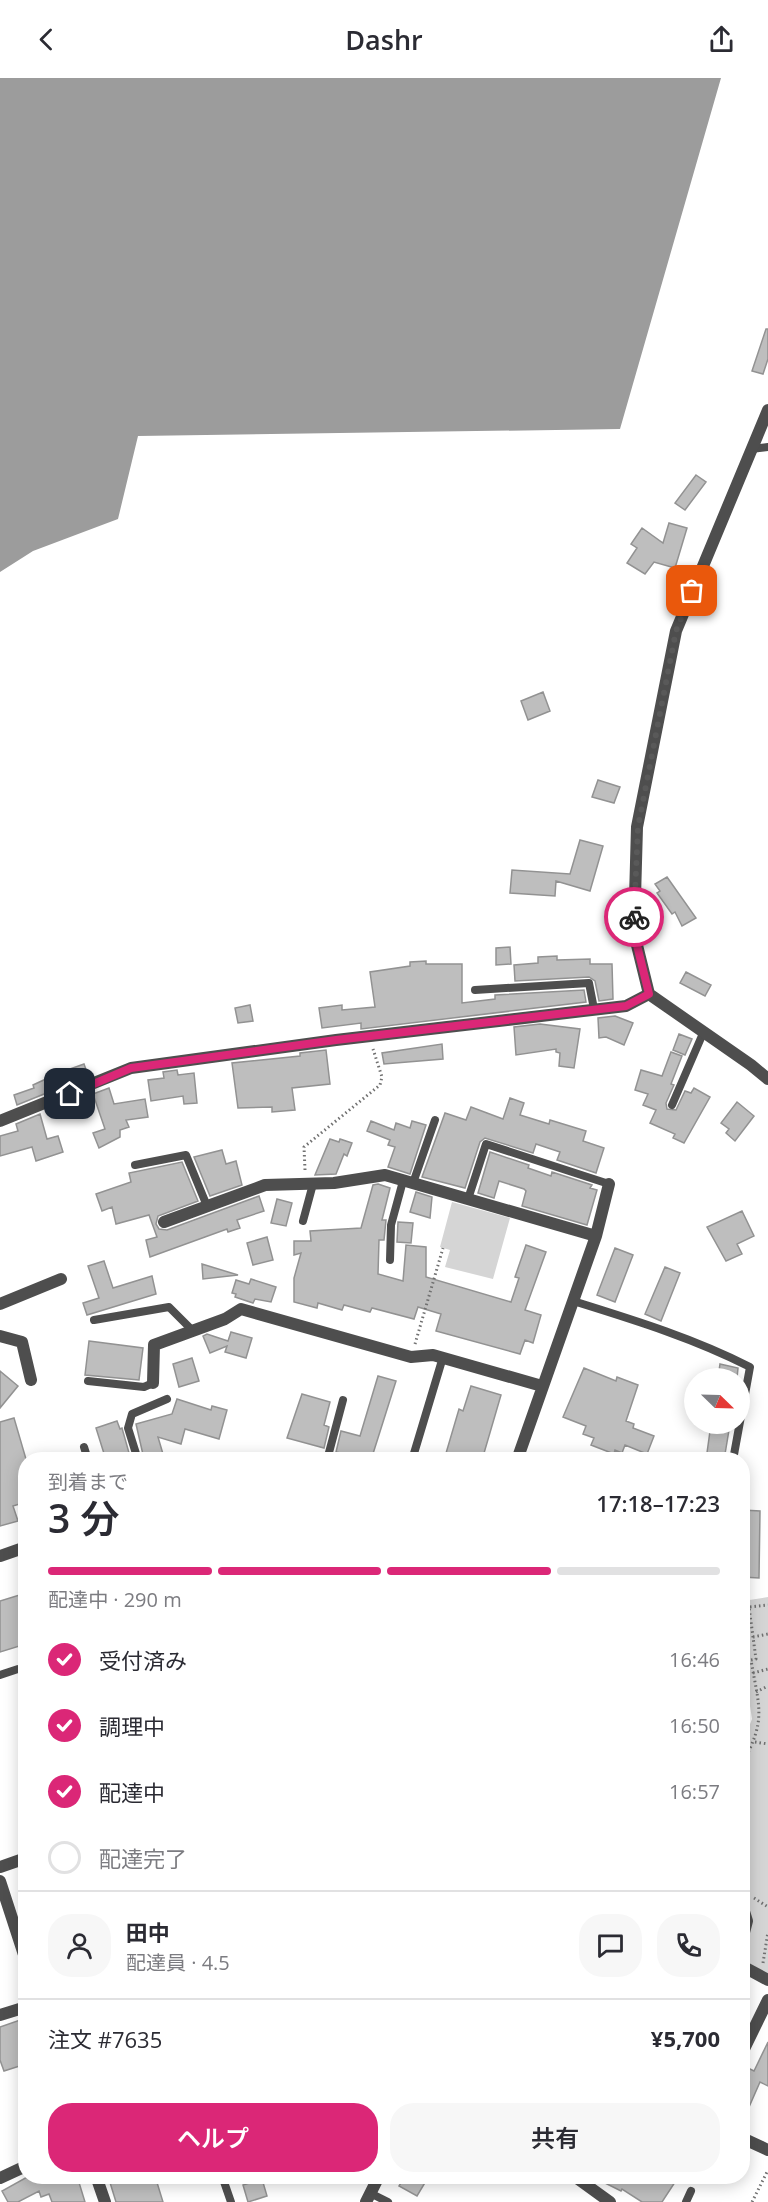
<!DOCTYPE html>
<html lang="ja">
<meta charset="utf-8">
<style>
body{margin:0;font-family:"Open Sans","Noto Sans JP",sans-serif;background:#f7f7f7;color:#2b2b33;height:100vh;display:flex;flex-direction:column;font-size:22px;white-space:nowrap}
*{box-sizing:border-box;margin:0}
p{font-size:20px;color:#7c7c81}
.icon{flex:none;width:33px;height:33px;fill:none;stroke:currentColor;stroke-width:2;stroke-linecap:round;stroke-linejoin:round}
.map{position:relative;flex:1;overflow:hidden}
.details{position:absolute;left:18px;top:1374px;width:732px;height:732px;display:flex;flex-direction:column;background:#fff;border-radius:24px;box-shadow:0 3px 15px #0003}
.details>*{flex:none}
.needle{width:39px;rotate:113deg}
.buttons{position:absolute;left:684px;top:1290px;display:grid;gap:12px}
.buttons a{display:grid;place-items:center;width:66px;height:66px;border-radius:50%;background:#fff;box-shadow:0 3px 15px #0003;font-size:30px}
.pin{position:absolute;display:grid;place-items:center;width:51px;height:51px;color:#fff;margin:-26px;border-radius:12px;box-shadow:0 3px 9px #0006}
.courier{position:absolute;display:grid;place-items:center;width:60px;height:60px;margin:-30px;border:4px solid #db2777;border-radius:50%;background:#fff;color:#222;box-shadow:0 2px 8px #0007}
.headline em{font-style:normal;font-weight:600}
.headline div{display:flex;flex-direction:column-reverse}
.headline{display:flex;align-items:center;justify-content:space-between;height:102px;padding:0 30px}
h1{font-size:39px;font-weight:600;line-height:45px}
.bar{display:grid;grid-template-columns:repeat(4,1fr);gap:9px 6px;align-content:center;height:72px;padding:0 30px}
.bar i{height:8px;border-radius:4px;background:#e1e1e2}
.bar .active{background:#db2777}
.bar p{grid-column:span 4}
.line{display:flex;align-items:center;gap:15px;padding:0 30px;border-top:2px solid #e1e1e2}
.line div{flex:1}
.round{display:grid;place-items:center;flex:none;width:63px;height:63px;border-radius:24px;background:#f7f7f7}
ol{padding:0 30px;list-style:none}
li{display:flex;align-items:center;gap:18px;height:66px}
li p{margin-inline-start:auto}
li .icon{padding:6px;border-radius:50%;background:#db2777;color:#fff;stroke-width:4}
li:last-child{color:#7c7c81}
li i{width:33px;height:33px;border:3px solid #e1e1e2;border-radius:50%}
.cta{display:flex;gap:12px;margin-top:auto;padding:12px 30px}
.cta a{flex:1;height:69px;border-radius:24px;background:#db2777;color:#fff;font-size:24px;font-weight:600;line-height:69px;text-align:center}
.cta a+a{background:#f7f7f7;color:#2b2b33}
header{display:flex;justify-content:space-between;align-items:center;height:78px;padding:0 30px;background:#fff;font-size:27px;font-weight:600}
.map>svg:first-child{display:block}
.green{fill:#d5d5d5}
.water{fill:#9c9c9c}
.building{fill:#bebebe;stroke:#929292;stroke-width:1.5}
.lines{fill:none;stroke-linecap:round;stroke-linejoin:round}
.path{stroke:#707070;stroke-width:3;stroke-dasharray:1.5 3;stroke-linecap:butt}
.service{stroke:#4e4e4e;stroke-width:8}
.minor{stroke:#4e4e4e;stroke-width:12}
.tertiary{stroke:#4e4e4e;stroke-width:12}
.done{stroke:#595959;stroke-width:6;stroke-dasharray:0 10.8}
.route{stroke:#db2777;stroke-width:8}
</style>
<header><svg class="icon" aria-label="back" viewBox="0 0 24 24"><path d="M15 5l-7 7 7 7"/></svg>Dashr<svg class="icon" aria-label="share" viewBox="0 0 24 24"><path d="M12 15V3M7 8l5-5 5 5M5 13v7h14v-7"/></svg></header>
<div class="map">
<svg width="768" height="2124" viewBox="0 0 768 2124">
<rect width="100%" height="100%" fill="#fff"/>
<path class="green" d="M452 1124 510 1140 493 1201 445 1189 450 1172 440 1169Z
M768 1519V1896L743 1882 742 1667 752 1641 743 1582V1523Z"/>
<path class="water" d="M0 0H721L620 351 138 358 118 441 33 473 0 494Z"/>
<path class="building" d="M766 251H768V281L763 296 752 293Z
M696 397 706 404 685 432 675 425Z
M669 445 687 450 675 490 654 484 645 496 627 485 637 470 631 466 642 450 663 465Z
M543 614 550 633 528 642 521 623Z
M598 702 620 709 614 725 592 719Z
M580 762 603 768 590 813 556 803 555 818 510 815 512 792 570 796Z
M667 799 696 840 682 848 675 834 672 836 657 815 660 813 655 806Z
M510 869 511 886 496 887V870Z
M557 878V882L590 881V886H612L613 921 599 923 595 903 589 899 515 903 514 887 538 885V879Z
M426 883V886H462V925L495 921V917L584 912 586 924 361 951V945L322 950 319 930 342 927V932L375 929 370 894 410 888V884Z
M686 894 711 907 705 918 680 905Z
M250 927 253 943 238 945 235 930Z
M615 938 633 945 624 967 606 959 599 960 598 940Z
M540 946 580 951 574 990 559 988 560 975 556 974V971L516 977 514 949Z
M679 956 692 961 685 977 673 972Z
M442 966 443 981 384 986 382 975Z
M326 972 330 1006 292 1010 295 1032 272 1034V1029L238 1030 232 985 300 978V975Z
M671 974 682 978 671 1006 674 1007 666 1025 667 1031 676 1032 685 1013 691 1015 694 1010 710 1019 684 1065 673 1060 675 1056 650 1045 656 1032 643 1027 648 1016 635 1012 641 992 662 998Z
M84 986 88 997 74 1002 70 991Z
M177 992 178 997 194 995 197 1025 184 1026 183 1018 151 1023 148 1002 164 1000 163 994Z
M48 1000 54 1012 17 1027 14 1017 34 1010 33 1007Z
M109 1010 114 1026 145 1021 148 1039 126 1042 129 1049 120 1052V1059L99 1070 93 1055 105 1051 93 1016Z
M510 1020 524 1025 520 1037 549 1046 550 1042 586 1053 583 1063 604 1070 596 1095 557 1082 560 1074 536 1066 533 1075 485 1060 480 1064 465 1110 422 1099 445 1035 466 1042 471 1029 503 1041Z
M737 1024 754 1038 735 1063 726 1055 729 1051 721 1045Z
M40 1036 47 1061 58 1058 63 1074 36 1083 32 1069 0 1078V1058L18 1053 16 1046Z
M371 1043 394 1052 396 1045 410 1050 412 1043 426 1047 410 1096 388 1089 395 1069 388 1067 390 1062 367 1053Z
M330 1061 339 1064 340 1061 352 1065 347 1078 344 1076 336 1096 315 1097Z
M222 1072 226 1086 236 1083 242 1107 210 1118 194 1079Z
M490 1074 529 1087 528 1090 551 1098 552 1094 592 1107 590 1110 597 1112 587 1147 522 1128 526 1113 524 1111 499 1103 494 1120 478 1115Z
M182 1084 198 1123 158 1138 156 1146 159 1151 167 1152 259 1118 264 1133 237 1142 240 1150 228 1154 227 1151 150 1179 146 1162 157 1159 149 1137 116 1146 112 1129 102 1133 96 1116 131 1104 129 1095Z
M378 1106 390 1110 382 1142H386L384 1162H379L378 1196 403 1203 406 1167 426 1169V1199L511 1224 519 1200 515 1199 526 1167 546 1174 525 1232 541 1237 533 1265 525 1262 520 1276 436 1253 441 1236 418 1229 414 1241 372 1230 370 1234 344 1227 342 1232 318 1225 317 1230 294 1224V1200L301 1175 294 1177V1163H311L310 1153 361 1150 373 1107Z
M416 1114 432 1119 430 1140 410 1134Z
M277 1121 292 1125 286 1148 271 1145Z
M742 1133 754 1158 737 1166 742 1176 726 1183 707 1149Z
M398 1144 413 1145 411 1165 397 1164Z
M267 1159 273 1182 253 1187 247 1165Z
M615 1170 633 1177 615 1224 597 1217Z
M104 1183 113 1210 152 1198 156 1216 87 1237 83 1225 99 1220 88 1188Z
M202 1186 238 1197 203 1201Z
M665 1189 680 1195 661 1243 645 1236Z
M251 1201 276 1209 271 1224 255 1221 253 1225 235 1219 236 1216 232 1215 236 1202 249 1206Z
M231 1254 252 1260 246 1280 225 1274 227 1268 210 1275 203 1258 207 1256 228 1263Z
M89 1263 143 1270 139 1302 85 1297Z
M192 1280 199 1303 179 1309 173 1286Z
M720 1286 738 1290 737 1300H718Z
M584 1290 616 1303 617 1299 638 1307 626 1343 634 1346 633 1350 654 1358 647 1376 625 1367 622 1375 615 1372 614 1376 591 1367 594 1360 583 1356 586 1348 563 1339Z
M0 1293 18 1308 0 1330Z
M378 1298 396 1303 371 1382 336 1374 341 1353 360 1358Z
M471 1308 501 1317 482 1382H444L459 1331 463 1333Z
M302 1316 330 1324 324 1347 329 1349 324 1370 287 1360Z
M177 1321 211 1332 212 1328 227 1332 219 1361 185 1351 181 1366 158 1359 163 1376 144 1381 136 1346 172 1336Z
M14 1340 26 1381V1424L13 1428 18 1443 0 1448V1344Z
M117 1343 120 1351 122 1350 131 1382H106L96 1350Z
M711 1346H730L724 1382H706Z
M742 1432 760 1433 759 1500 742 1499Z
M26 1515V1566L0 1574V1523Z
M23 1941 26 1986 4 1993 0 1982V1949Z
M768 1964V2008L760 2004 742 2045V2001L748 1990 754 1993Z
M29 2098H77L85 2124H52L49 2116 41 2119 39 2113 18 2124H8L2 2113Z
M108 2098H155L163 2124H116Z
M405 2098H429L417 2118 399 2108Z
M591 2098H679L662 2124H642L622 2111 621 2113Z
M262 2101 267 2118 248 2124 243 2107Z"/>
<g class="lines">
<path class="path" d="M305 1092 304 1069 380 1007 382 999 373 971
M415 1266 443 1170
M753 1559 768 1556
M753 1595 768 1591
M756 1614 768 1608
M755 1664 768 1666
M742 1686C767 1641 759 1630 751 1582L756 1581 749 1529 768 1527
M754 1820 768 1829
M763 1885 768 1854
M752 2124 768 2092"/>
<path class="service" d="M751 371 768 369
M475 912 589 905 594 931
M672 1027 704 953
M135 1087 186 1077 207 1128
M413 1105 435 1042
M468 1121 486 1066 609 1106
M303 1143 313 1106
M390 1182 391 1147 403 1103
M573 1223C634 1242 693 1260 750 1289L733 1382
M94 1242 169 1229 193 1253
M88 1303 144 1309 153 1305
M84 1369 88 1382
M138 1382 128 1350 132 1336 167 1321
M327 1382 343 1322
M412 1382 443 1279
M0 1597 18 1591
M222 2098 231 2124
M370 2115 388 2124
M686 2124 691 2113"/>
<path class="minor" d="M768 332 676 553 637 749 634 855 649 916 751 987 768 1001
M0 1043 131 990 336 962 626 928 649 916
M164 1144 265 1107 334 1105 385 1097 596 1158
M0 1226 61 1201
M0 1258 22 1264 31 1302
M153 1305 154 1267 225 1241 241 1231 411 1279 433 1277 542 1308
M517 1382 596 1158 609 1106
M0 1478 26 1469
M742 1633V1644
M0 1803 26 1883
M742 1827 747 1843 742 1862
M0 1937 26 1929
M742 1975 768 1922
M742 2060 768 2072
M96 2098 105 2124
M366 2124 379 2098"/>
<path class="tertiary" d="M0 1789 26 1780
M742 1888 768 1902
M574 2098 610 2124
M0 2100 26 2088"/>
</g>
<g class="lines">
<path class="done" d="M634 839 638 749 676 553 692 513"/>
<path class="route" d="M70 1016 131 990 336 962 626 928 649 916 634 855V839"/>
</g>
</svg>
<div class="buttons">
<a><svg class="needle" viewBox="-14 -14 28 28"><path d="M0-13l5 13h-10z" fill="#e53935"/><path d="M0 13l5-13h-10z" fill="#7c7c81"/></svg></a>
</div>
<div class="pin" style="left:692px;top:513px;background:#ea580c"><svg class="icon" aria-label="bag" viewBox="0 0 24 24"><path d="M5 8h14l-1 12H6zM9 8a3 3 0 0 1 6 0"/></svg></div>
<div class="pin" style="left:70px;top:1016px;background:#1f2937"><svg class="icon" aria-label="home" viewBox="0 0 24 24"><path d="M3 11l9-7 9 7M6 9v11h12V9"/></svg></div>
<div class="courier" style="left:634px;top:839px"><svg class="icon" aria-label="bike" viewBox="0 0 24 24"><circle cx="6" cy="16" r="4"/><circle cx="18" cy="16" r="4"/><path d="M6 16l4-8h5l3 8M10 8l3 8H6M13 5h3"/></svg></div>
<section class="details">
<div class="headline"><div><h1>3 分</h1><p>到着まで</p></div><em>17:18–17:23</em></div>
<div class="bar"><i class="active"></i><i class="active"></i><i class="active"></i><i></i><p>配達中 · 290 m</p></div>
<ol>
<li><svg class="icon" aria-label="check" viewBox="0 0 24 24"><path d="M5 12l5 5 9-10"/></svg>受付済み<p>16:46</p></li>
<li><svg class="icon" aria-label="check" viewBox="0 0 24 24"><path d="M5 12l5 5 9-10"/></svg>調理中<p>16:50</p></li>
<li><svg class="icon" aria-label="check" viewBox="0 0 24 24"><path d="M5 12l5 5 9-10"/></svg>配達中<p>16:57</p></li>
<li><i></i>配達完了</li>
</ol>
<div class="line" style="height:108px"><a class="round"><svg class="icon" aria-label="person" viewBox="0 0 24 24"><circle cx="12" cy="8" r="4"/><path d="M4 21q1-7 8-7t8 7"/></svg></a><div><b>田中</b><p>配達員 · 4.5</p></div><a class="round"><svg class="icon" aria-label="chat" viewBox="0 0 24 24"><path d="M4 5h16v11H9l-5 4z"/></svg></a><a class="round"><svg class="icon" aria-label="phone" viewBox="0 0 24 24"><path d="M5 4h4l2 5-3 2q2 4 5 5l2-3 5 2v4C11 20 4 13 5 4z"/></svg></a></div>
<div class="line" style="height:78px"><div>注文 #7635</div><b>¥5,700</b></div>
<div class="cta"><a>ヘルプ</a><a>共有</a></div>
</section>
</div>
